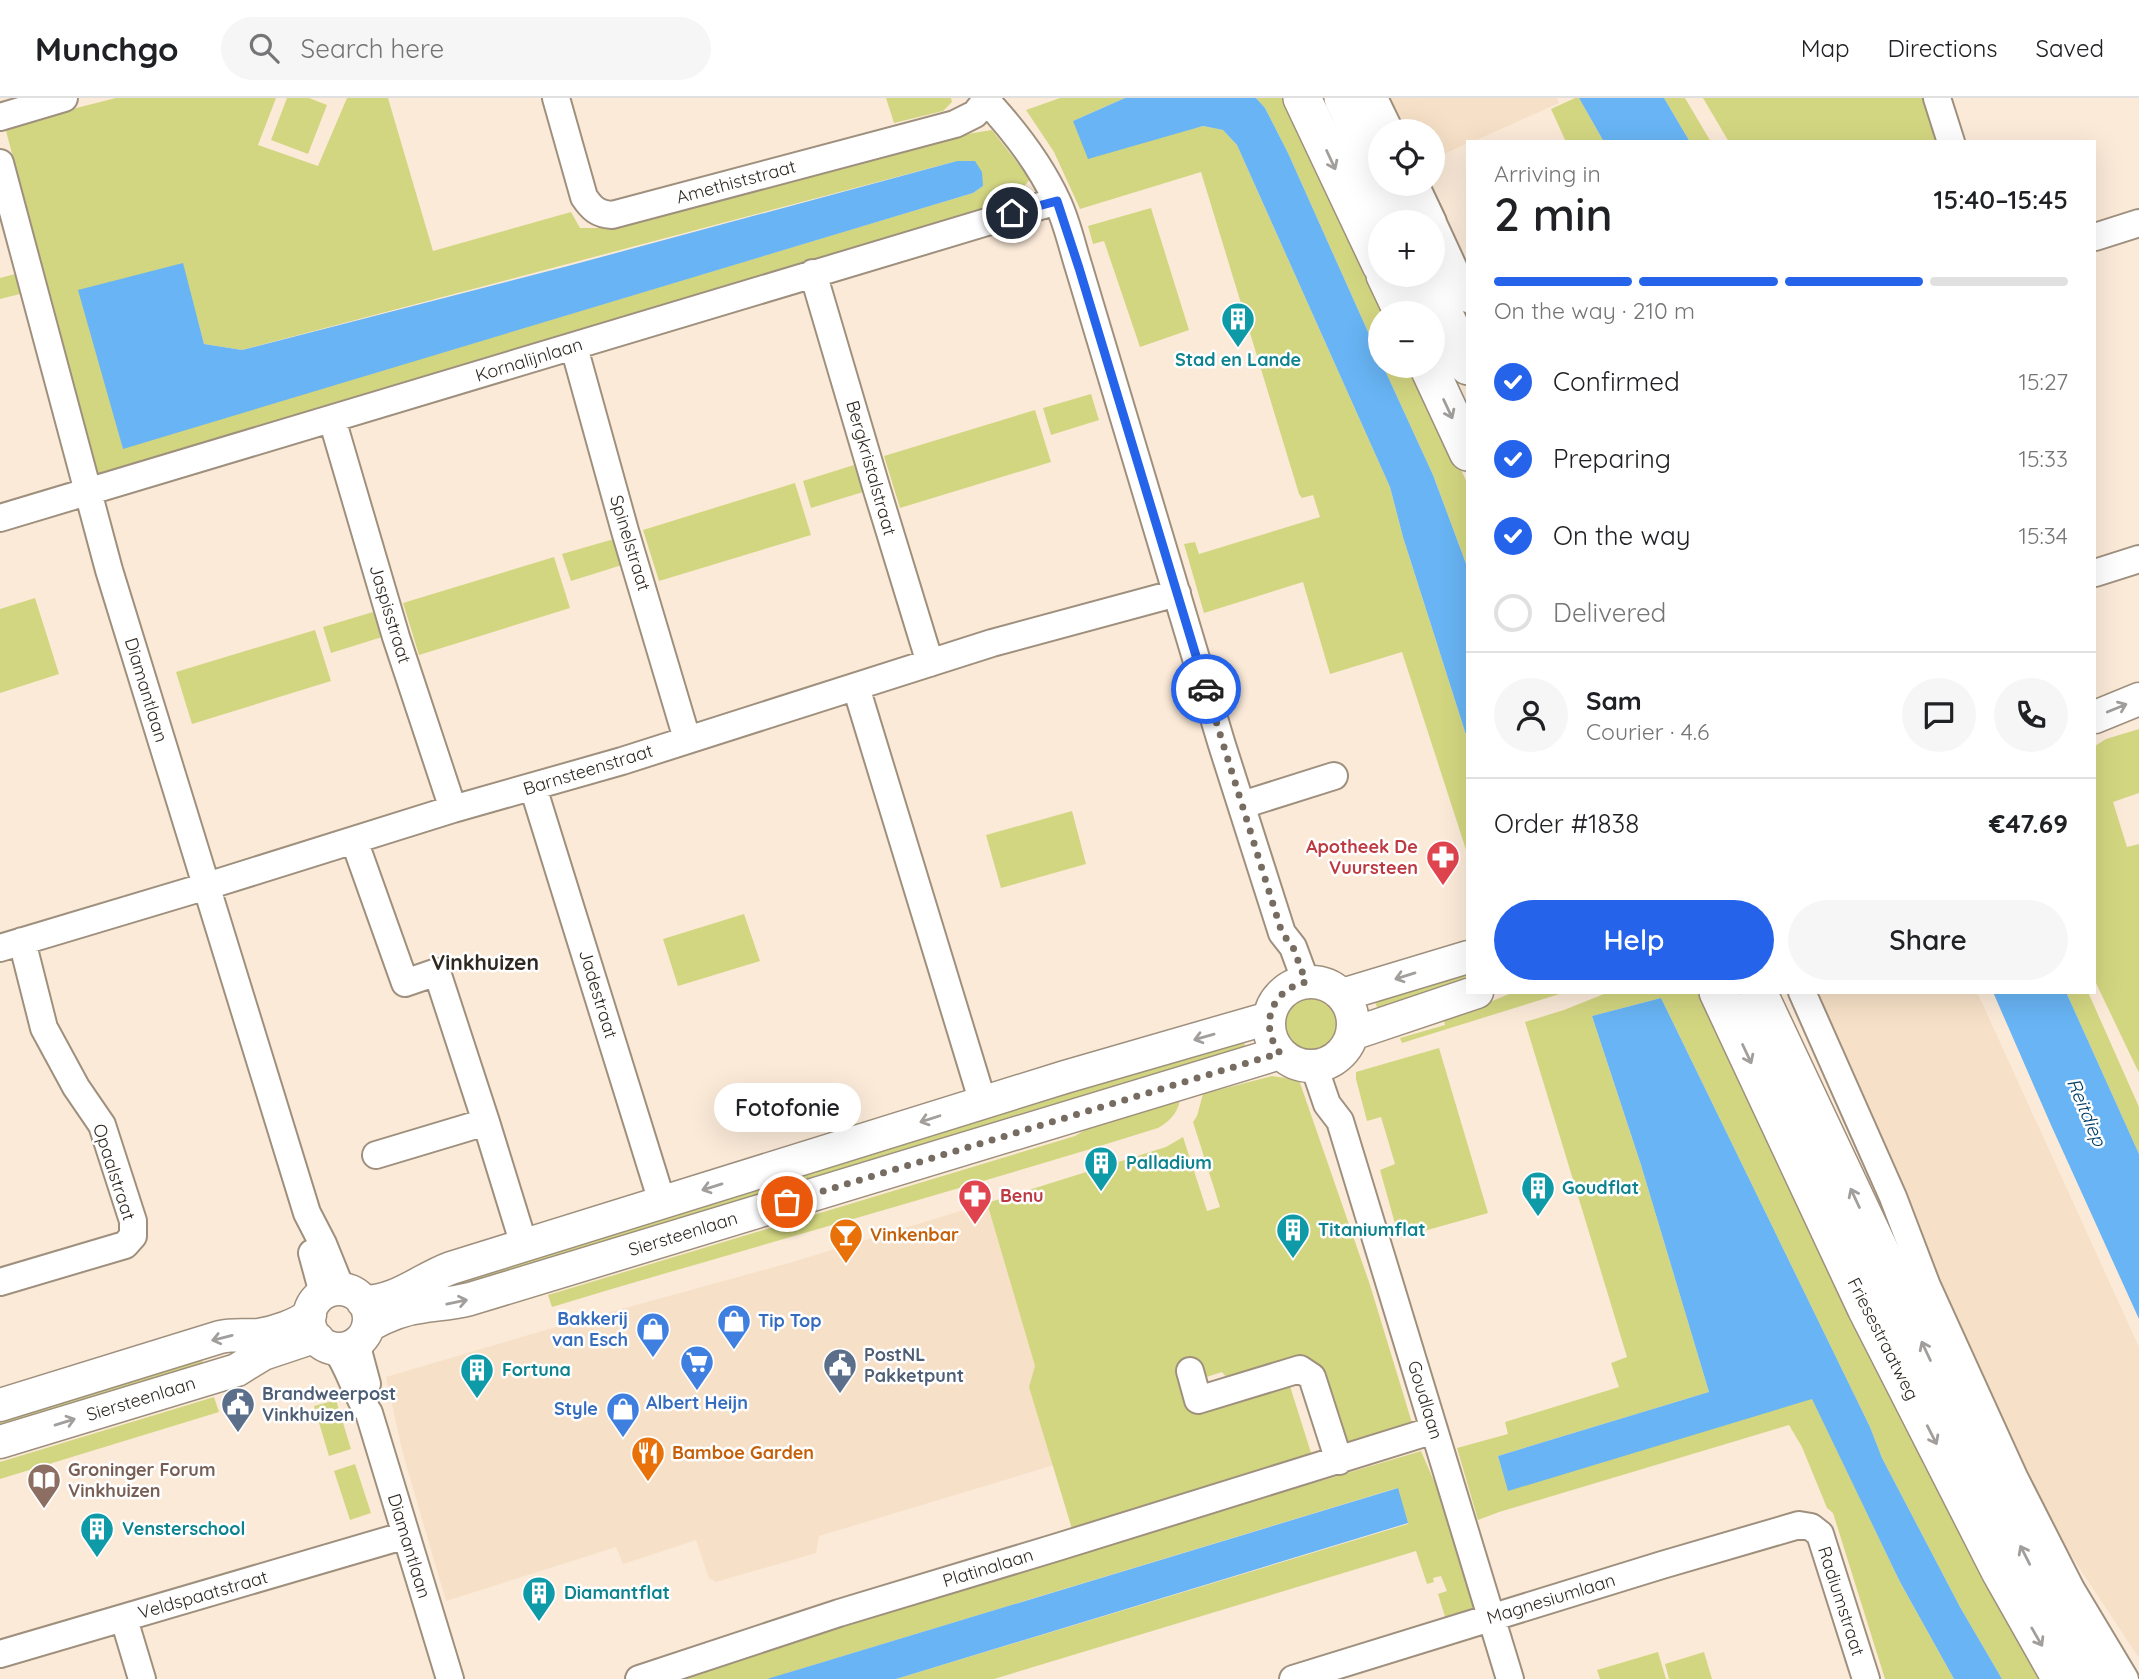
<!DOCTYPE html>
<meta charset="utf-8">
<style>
body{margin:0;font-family:Quicksand,sans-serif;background:#f6f6f6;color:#202124;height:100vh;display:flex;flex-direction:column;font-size:26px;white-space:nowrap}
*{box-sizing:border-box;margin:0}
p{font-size:23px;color:#757577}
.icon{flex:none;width:38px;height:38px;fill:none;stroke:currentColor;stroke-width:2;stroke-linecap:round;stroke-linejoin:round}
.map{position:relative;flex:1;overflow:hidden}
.side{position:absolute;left:1466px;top:42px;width:630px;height:854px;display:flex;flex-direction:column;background:#fff;border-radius:0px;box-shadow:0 7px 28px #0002}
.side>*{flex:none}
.controls{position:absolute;left:1368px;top:21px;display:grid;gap:14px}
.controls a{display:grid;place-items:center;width:77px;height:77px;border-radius:50%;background:#fff;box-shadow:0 7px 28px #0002;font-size:35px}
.pin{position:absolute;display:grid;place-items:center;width:60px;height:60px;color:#fff;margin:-30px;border:4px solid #fff;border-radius:50%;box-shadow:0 2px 7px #0007}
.courier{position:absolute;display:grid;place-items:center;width:70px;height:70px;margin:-35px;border:5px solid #2563eb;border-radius:50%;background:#fff;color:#222;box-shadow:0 2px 9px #0007}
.bubble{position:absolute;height:49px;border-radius:24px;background:#fff;box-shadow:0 7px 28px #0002;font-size:23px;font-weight:600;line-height:49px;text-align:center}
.summary em{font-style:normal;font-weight:600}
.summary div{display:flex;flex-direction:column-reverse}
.summary{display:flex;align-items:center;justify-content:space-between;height:119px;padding:0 28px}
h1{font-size:46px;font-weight:600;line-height:52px}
.bar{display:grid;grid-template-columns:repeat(4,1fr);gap:10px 7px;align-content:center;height:84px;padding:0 28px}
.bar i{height:9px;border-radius:5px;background:#e0e0e0}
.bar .selected{background:#2563eb}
.bar p{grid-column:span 4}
.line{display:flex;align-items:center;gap:18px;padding:0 28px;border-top:2px solid #e0e0e0}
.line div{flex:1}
.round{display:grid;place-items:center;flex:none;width:74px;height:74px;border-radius:37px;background:#f6f6f6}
ol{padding:0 28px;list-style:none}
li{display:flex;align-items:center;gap:21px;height:77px}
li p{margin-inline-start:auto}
li .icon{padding:7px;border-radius:50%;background:#2563eb;color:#fff;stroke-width:4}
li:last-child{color:#757577}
li i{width:38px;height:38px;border:4px solid #e0e0e0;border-radius:50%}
.primary-button{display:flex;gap:14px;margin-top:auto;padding:14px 28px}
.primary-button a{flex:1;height:80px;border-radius:42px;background:#2563eb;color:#fff;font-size:28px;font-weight:600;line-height:80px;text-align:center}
.primary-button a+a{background:#f6f6f6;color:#202124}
header{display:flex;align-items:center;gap:42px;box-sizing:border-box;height:98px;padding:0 35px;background:#fff;border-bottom:2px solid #e0e0e0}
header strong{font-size:33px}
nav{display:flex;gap:38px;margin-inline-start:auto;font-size:24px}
.search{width:490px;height:63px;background:#f6f6f6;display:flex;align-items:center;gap:18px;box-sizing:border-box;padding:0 24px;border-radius:38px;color:#757577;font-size:26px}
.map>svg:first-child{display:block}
.built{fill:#f6e0c7}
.green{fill:#d3d680;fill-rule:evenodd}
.water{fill:#68b4f4}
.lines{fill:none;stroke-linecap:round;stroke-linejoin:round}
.minor-casing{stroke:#9f907e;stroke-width:30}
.major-casing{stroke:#9f907e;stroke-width:35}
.highway-casing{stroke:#9f907e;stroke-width:40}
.minor{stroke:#fff;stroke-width:26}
.major{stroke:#fff;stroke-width:32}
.highway{stroke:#fff;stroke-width:37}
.oneway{stroke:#a19e9b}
.done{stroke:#766c61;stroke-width:7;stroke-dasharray:0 12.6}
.route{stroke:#2563eb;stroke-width:9}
.labels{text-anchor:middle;stroke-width:5;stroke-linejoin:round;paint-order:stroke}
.street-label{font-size:18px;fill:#2e2821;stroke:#fff}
.culture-label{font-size:18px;font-weight:bold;fill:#0d838f;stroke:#fff;text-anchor:start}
.health-label{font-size:18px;font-weight:bold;fill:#be3a42;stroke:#fff;text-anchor:end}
.food-label{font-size:18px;font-weight:bold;fill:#c56008;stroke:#fff;text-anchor:start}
.shop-label{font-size:18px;font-weight:bold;fill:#366cbe;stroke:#fff;text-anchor:end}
.service-label{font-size:18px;font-weight:bold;fill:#4e5e75;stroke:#fff;text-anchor:start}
.education-label{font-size:18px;font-weight:bold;fill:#785e54;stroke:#fff;text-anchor:start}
.water-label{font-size:19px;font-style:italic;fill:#013e67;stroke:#fff}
.quarter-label{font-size:21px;font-weight:bold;fill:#2e2821;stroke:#fff}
</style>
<header>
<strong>Munchgo</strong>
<div class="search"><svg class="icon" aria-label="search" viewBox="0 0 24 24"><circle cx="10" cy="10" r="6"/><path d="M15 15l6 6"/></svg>Search here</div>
<nav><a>Map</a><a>Directions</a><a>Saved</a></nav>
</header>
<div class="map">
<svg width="2139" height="1581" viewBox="0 0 2139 1581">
<rect width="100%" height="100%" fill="#fbead8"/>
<path class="built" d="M1384 0H1557L1559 5 1472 44H1468V45L1433 61V33H1399Z
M1812 894H1977L2139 1249V1560L2035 1403Z
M987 1105 1035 1268 1071 1362 819 1438 816 1455 716 1484 709 1480 696 1442 623 1466 616 1449 446 1503 403 1356 386 1279 549 1231 789 1165Z"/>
<path class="green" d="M116 0H276L258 47 318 68 347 0H388L433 153 571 114 580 130H604L973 35 992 32 1030 81 1012 104 99 381 6 33 9 27ZM957 63 983 88 973 95 123 350 104 280 182 165 204 246 242 252Z
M287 0H309L327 7 308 56 271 42Z
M886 0H951L952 4 943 13 894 25Z
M1060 0H1125L1073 23 1137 45 1203 28 1223 32 1237 47 1390 389 1403 439 1468 643V758L1402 554 1330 576 1303 484 1204 515 1184 446 1195 444 1199 456 1320 419 1313 397 1302 400 1299 396 1201 74 1080 111 1054 54 1026 12Z
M1256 0H1290L1389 215H1381V263L1288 55 1265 10Z
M1575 0H1579L1604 44H1566L1551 11Z
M1664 0H1685L1711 44H1690Z
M1703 0H1924L1937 44H1729Z
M1151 110 1189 232 1140 249 1104 143 1093 146 1088 128Z
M19 175 24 195 0 201V180Z
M1383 268H1414L1468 387V471L1433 377Z
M1091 296 1099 322 1051 337 1043 310Z
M1035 312 1051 364 900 410 884 358Z
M854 367 863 394 811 410 803 383Z
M795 385 811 437 659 483 643 432Z
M614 441 622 467 571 483 562 456Z
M554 459 570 510 419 557 403 505Z
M35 500 59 576 0 595V511Z
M373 514 382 539 331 555 323 529Z
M315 532 331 583 192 626 176 574Z
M2139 631V695L2113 704 2127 749 2139 746V975L2095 883V648L2106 641Z
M1072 713 1086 766 1001 790 986 737Z
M744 816 760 863 678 888 663 841Z
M1468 866V887L1380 918 1372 895Z
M1279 926a32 32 0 1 1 64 0a32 32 0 1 1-64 0Z
M1514 894H1566L1402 945 1400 940 1445 927 1444 923Z
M1609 894H1706L2046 1581H2002L1960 1509 1882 1360 1870 1329 1661 900 1592 918 1641 1067 1709 1294 1498 1358 1508 1392 1812 1300 1900 1484 1954 1581H1885L1833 1415 1827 1410 1802 1349 1789 1327 1499 1414 1478 1422 1457 1350 1508 1336 1505 1324 1619 1289 1611 1265 1627 1259 1525 924 1564 912Z
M2066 894H2088L2139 1009V1056Z
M1241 934 1248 958 461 1199 420 1193Z
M1439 950 1488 1115 1399 1140 1380 1072 1395 1066 1381 1019 1367 1023 1356 981V974Z
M1272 978 1299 982 1370 1187 1413 1328 1337 1350 1310 1262 1306 1258 1229 1282 1222 1274 1188 1285 1191 1314 1289 1285 1312 1358 1072 1431 1029 1289 1035 1268 987 1105 1166 1049 1183 1039 1207 1113 1220 1109 1193 1024 1197 1018 1203 996Z
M1181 997C1179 1013 1172 1022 1158 1030 957 1093 754 1148 552 1209L548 1197 1075 1038 1098 1024Z
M201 1259 207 1277 0 1340V1312Z
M214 1299 219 1314 0 1381V1364Z
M336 1302 351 1351 329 1358 314 1308Z
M1421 1353 1441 1399 1476 1513 1446 1522 1438 1496 1447 1493 1441 1478 1433 1480 1434 1484 1427 1486 1416 1453 994 1581H896L1408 1426 1397 1390 787 1575 789 1581H657Z
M355 1366 371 1415 350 1422 334 1373Z
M1658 1554 1666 1581H1600L1597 1572Z
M1704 1554 1712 1581H1669L1665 1566Z"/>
<path class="water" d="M1125 0H1256L1265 10 1288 55 1381 263V268H1383L1433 377 1468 471V643L1403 439 1390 389 1237 47 1223 32 1203 28 1088 61 1073 23Z
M1579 0H1664L1690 44H1604Z
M957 63H975L982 74 983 88 973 95 123 351 78 192 183 165 204 246 242 252 568 168Z
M1993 894H2066L2139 1056V1221L2051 1027Z
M1661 900 1870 1329 1882 1360 1960 1509 2002 1581H1954L1900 1484 1812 1301 1508 1393 1498 1358 1709 1294 1641 1067 1592 918Z
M1398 1390 1408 1425 896 1581H767Z"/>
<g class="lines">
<g class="minor-casing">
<path id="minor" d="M556 0 584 99C592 111 598 116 612 117L955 26 975 16 986 2
M984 0C1013 31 1039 64 1057 103 1067 124 1072 148 1079 170L1222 647 1282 835 1293 849 1306 884
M1374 0 1390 33
M1937 0 1951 44
M0 19 64 0
M0 65 109 472 307 1115 323 1146 338 1183 344 1192
M1415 86 1433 124
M1433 125 1468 201
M2095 139 2139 125
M813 175 877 392 930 565
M574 249 625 433 687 641
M332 321 396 539 453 711
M0 420 1057 103
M2095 475 2139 461
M856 589 983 1005
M533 689 662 1104
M1242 707 1334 678
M354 742 405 885 437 874 486 1024 524 1147
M0 850 207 788 453 711 622 663 992 545 1177 495
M1802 894 1893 1099 1927 1188 2014 1379 2071 1491 2125 1581
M1314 968 1327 1006 1340 1023 1510 1581
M376 1057 486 1024
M312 1155 321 1188 320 1198
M0 1184 125 1147 133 1138V1123L102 1027 76 989 44 930 22 843
M359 1243V1256L367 1286
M335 1250C350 1270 354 1294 369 1315L450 1581
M1190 1273 1198 1302 1300 1271 1312 1279 1339 1363
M124 1521 142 1581
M0 1556 406 1437
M639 1581 839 1515 1061 1448 1434 1332
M1293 1581 1662 1467 1799 1427 1811 1429 1820 1436 1866 1581"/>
</g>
<g class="major-casing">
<path id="major" d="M2095 619 2139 601
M1269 926a42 42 0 1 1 84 0a42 42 0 1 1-84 0Z
M1342 897 1468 859
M1352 936 1477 894
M309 1221a30 30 0 1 1 60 0a30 30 0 1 1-60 0Z
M363 1204C397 1204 421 1181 451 1170L1065 979 1269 920
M368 1228C385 1218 406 1210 426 1208 441 1206 455 1205 470 1201L1280 955
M0 1307 220 1239C233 1236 246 1238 259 1237 276 1234 297 1227 310 1217
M0 1344 237 1272 263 1256 308 1241H318"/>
</g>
<g class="highway-casing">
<path id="highway" d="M1302 0 1381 167
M1343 0 1381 81
M1383 86 1401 124
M1385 177 1403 215
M1426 177 1468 268
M1428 268 1468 354
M1718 894 1866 1210 2001 1475 2061 1581
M1758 894 2003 1414 2056 1516 2095 1581"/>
</g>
<use href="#minor" class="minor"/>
<use href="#major" class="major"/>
<use href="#highway" class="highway"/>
</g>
<defs><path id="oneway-shaft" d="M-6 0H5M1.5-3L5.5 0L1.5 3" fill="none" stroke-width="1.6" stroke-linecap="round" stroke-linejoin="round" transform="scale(1.75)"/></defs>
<g class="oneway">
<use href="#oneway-shaft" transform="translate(1331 62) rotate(65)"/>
<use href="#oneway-shaft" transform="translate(1448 311) rotate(65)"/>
<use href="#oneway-shaft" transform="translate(2117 610) rotate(-22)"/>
<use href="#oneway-shaft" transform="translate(1405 878) rotate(163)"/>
<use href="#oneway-shaft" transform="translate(1204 939) rotate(164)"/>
<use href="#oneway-shaft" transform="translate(1747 956) rotate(65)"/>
<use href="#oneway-shaft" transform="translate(930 1021) rotate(162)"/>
<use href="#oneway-shaft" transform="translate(712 1089) rotate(163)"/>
<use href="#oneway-shaft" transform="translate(1855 1100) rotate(-115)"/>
<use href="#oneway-shaft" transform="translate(457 1204) rotate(-12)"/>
<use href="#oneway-shaft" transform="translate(222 1240) rotate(166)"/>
<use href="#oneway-shaft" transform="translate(1926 1253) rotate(-115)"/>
<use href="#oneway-shaft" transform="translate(65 1324) rotate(-17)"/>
<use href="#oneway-shaft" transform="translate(1932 1337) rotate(63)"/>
<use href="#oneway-shaft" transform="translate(2025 1457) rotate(-117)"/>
<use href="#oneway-shaft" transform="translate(2037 1539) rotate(60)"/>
</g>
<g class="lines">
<path class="done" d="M787 1104 1280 955C1258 927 1272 891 1306 884L1293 849 1282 835 1206 591"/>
<path class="route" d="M1012 115 1057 103 1079 170 1206 591"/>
</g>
<defs>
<g id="building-pin" transform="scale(1.75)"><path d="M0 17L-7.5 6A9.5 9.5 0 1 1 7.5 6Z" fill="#0f9aa8" stroke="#fff"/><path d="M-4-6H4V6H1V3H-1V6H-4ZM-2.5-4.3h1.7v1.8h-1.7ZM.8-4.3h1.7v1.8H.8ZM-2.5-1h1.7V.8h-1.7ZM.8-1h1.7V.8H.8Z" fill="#fff"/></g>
<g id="pharmacy-pin" transform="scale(1.75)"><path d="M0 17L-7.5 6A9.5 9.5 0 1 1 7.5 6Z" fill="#e0444e" stroke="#fff"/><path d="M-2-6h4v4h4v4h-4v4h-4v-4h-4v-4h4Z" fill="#fff"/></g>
<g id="bar-pin" transform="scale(1.75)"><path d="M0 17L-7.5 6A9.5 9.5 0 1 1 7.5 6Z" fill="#e8710a" stroke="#fff"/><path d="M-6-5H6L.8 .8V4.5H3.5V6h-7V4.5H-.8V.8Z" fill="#fff"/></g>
<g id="shop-pin" transform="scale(1.75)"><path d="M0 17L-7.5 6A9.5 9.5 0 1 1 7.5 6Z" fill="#3f7fe0" stroke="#fff"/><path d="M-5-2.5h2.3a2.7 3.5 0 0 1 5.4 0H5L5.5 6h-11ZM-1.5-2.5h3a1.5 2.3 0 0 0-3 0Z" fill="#fff"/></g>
<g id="supermarket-pin" transform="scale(1.75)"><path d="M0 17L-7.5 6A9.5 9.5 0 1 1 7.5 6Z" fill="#3f7fe0" stroke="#fff"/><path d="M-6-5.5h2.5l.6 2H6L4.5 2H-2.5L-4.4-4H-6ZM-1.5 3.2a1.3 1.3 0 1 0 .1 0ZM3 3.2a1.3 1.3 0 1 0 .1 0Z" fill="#fff"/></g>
<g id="civic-pin" transform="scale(1.75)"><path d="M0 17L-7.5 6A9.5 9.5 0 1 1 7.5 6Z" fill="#5c6f8a" stroke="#fff"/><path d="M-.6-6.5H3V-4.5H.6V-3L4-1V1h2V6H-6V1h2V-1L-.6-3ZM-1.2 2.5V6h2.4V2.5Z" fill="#fff"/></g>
<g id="restaurant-pin" transform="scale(1.75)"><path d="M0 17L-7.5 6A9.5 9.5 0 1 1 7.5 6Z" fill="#e8710a" stroke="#fff"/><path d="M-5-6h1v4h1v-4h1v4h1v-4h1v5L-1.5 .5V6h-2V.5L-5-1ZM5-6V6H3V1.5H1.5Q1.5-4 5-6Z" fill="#fff"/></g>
<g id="library-pin" transform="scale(1.75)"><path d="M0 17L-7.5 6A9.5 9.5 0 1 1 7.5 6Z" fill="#8d6e63" stroke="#fff"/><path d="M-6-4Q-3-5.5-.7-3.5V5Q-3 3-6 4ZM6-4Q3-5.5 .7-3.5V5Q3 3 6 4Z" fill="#fff"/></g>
</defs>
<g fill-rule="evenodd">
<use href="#building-pin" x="1238" y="221"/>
<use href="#pharmacy-pin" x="1443" y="759"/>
<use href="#building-pin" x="1101" y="1065"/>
<use href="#building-pin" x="1538" y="1090"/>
<use href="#pharmacy-pin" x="975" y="1098"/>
<use href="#building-pin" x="1293" y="1132"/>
<use href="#bar-pin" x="846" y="1137"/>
<use href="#shop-pin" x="734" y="1223"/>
<use href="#shop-pin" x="653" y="1231"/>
<use href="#supermarket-pin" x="697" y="1264"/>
<use href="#civic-pin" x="840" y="1267"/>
<use href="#building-pin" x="477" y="1272"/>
<use href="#civic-pin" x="238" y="1306"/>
<use href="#shop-pin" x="623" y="1311"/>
<use href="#restaurant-pin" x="648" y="1355"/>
<use href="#library-pin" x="44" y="1382"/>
<use href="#building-pin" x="97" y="1431"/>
<use href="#building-pin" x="539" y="1495"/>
</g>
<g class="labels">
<g class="street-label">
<text transform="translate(736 84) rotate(-15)" y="6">Amethiststraat</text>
<text transform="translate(529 262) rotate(-17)" y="6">Kornalijnlaan</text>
<text transform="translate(871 370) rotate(74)" y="6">Bergkristalstraat</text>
<text transform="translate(630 445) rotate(73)" y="6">Spinelstraat</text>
<text transform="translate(390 516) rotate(73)" y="6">Jaspisstraat</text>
<text transform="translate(146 592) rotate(73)" y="6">Diamantlaan</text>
<text transform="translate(588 672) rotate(-17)" y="6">Barnsteenstraat</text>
<text transform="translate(598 896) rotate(73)" y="6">Jadestraat</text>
<text transform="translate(114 1074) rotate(72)" y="6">Opaalstraat</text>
<text transform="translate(683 1136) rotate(-17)" y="6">Siersteenlaan</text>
<text transform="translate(1883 1241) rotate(63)" y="6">Friesestraatweg</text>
<text transform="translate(141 1301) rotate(-17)" y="6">Siersteenlaan</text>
<text transform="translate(1425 1302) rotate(73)" y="6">Goudlaan</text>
<text transform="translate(409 1448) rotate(73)" y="6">Diamantlaan</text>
<text transform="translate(988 1470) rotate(-17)" y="6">Platinalaan</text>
<text transform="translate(203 1497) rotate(-16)" y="6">Veldspaatstraat</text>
<text transform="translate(1551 1501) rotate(-17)" y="6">Magnesiumlaan</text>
<text transform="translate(1841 1503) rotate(72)" y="6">Radiumstraat</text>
</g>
<g class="culture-label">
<text x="1238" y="268" text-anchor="middle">Stad en Lande</text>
<text x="1126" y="1071">Palladium</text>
<text x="1562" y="1096">Goudflat</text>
<text x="1318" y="1138">Titaniumflat</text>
<text x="502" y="1278">Fortuna</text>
<text x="122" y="1437">Vensterschool</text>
<text x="564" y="1501">Diamantflat</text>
</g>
<g class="health-label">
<text x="1418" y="755">Apotheek De<tspan x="1418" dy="21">Vuursteen</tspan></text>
<text x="1000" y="1104" text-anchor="start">Benu</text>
</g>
<g class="food-label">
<text x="870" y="1143">Vinkenbar</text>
<text x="672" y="1361">Bamboe Garden</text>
</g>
<g class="shop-label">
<text x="628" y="1227">Bakkerij<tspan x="628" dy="21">van Esch</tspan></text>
<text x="758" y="1229" text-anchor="start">Tip Top</text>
<text x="697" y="1311" text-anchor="middle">Albert Heijn</text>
<text x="598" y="1317">Style</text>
</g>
<g class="service-label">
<text x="864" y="1263">PostNL<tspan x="864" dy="21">Pakketpunt</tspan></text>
<text x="262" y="1302">Brandweerpost<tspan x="262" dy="21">Vinkhuizen</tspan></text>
</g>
<g class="education-label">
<text x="68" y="1378">Groninger Forum<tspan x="68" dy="21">Vinkhuizen</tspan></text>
</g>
<g class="water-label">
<text transform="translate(2087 1014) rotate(67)" y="7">Reitdiep</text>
</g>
<g class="quarter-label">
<text x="485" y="872">Vinkhuizen</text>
</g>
</g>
</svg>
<div class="controls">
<a><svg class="icon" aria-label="locate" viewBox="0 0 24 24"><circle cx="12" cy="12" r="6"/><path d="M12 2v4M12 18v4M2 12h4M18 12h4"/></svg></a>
<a>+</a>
<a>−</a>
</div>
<div class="pin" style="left:787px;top:1104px;background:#ea580c"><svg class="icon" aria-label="bag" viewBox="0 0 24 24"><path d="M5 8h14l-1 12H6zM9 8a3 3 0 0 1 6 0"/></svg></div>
<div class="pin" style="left:1012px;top:115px;background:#1f2937"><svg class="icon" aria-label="home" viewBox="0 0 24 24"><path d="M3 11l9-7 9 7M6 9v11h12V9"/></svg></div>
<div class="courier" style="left:1206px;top:591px"><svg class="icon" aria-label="car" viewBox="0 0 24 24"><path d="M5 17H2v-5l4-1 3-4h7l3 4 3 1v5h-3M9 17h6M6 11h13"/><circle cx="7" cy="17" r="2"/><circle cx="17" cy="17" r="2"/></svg></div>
<div class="bubble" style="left:714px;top:985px;width:147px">Fotofonie</div>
<section class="side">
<div class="summary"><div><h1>2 min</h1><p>Arriving in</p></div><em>15:40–15:45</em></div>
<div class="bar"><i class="selected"></i><i class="selected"></i><i class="selected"></i><i></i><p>On the way · 210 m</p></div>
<ol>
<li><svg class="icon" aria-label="check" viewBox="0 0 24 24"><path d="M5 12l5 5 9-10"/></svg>Confirmed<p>15:27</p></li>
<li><svg class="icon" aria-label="check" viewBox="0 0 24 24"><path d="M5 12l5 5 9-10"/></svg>Preparing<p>15:33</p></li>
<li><svg class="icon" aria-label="check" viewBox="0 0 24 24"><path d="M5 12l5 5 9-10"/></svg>On the way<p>15:34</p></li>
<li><i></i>Delivered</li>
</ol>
<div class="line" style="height:126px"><a class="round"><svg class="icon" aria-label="person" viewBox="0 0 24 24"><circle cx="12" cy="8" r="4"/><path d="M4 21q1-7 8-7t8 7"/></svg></a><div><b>Sam</b><p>Courier · 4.6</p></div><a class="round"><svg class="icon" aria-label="chat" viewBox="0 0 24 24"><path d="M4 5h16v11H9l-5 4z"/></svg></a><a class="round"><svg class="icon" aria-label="phone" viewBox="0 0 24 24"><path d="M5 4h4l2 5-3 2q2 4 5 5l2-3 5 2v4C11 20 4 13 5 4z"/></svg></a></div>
<div class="line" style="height:91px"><div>Order #1838</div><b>€47.69</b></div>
<div class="primary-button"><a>Help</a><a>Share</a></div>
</section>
</div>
